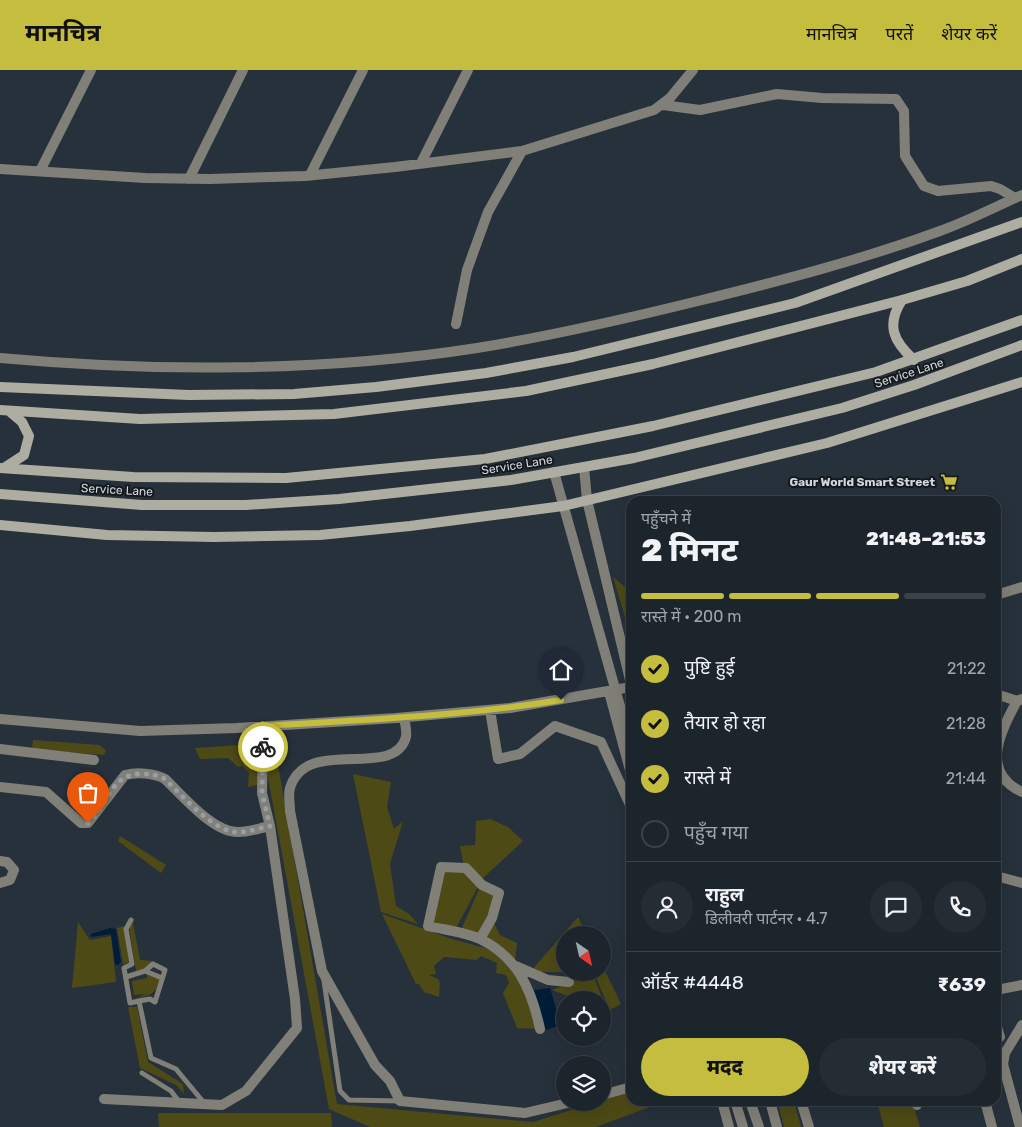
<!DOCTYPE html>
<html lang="hi">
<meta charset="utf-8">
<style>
body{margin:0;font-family:Rubik,"Noto Sans Devanagari",sans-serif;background:#252d34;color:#f1f3f6;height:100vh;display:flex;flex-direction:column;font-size:19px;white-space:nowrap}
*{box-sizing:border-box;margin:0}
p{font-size:16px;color:#a0a5a9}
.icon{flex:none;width:28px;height:28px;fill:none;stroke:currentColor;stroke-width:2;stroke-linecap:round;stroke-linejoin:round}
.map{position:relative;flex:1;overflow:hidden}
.details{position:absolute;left:626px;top:426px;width:375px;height:610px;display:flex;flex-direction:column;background:#1d252c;border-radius:15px;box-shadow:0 5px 20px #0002,0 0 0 1px #3b4248}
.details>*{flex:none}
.needle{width:32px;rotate:146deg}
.controls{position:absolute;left:556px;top:856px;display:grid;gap:10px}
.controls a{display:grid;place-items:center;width:55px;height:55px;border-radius:50%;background:#1d252c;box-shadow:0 5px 20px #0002,0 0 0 1px #3b4248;font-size:25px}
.pin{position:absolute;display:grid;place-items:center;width:42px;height:42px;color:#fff;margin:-51px -21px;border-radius:50% 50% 50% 0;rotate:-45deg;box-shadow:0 0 5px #0007}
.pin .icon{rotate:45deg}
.courier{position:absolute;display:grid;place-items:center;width:50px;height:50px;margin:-25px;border:4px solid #c4bd3e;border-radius:50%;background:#fff;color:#222;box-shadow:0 1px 6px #0007}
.overview em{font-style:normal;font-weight:800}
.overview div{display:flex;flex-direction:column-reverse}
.overview{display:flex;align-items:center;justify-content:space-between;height:85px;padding:0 15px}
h1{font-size:32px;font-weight:800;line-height:38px}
.bar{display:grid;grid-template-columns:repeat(4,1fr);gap:8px 5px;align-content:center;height:60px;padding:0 15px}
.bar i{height:6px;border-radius:4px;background:#3b4248}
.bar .on{background:#c4bd3e}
.bar p{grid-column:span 4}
.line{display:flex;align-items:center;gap:12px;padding:0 15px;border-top:1px solid #3b4248}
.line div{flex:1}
.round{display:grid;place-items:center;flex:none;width:52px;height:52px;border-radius:26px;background:#252d34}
ol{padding:0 15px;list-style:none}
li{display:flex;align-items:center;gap:15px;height:55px}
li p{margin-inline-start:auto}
li .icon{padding:5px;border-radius:50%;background:#c4bd3e;color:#111;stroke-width:4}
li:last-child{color:#a0a5a9}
li i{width:28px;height:28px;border:2px solid #3b4248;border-radius:50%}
.button{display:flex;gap:10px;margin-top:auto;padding:10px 15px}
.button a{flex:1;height:58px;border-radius:30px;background:#c4bd3e;color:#111;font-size:20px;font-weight:800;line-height:58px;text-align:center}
.button a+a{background:#252d34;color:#f1f3f6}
header{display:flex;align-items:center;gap:30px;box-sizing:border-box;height:70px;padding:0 25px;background:#c4bd3e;color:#111}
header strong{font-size:24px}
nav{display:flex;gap:28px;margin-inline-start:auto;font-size:18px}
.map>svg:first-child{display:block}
.green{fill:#4d4a16}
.water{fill:#001c37}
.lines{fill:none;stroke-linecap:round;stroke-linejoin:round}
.lane{stroke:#808079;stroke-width:5}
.street{stroke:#808079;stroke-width:10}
.secondary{stroke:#adada2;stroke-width:10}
.done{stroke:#969ea6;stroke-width:5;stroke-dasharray:0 9}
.route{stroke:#c4bd3e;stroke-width:6}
.labels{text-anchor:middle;stroke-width:4;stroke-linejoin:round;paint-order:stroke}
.street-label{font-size:12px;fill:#d2d8df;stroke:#14191d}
.poi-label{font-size:12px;font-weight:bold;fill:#d2d8df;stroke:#14191d;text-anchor:end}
</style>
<header>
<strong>मानचित्र</strong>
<nav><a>मानचित्र</a><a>परतें</a><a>शेयर करें</a></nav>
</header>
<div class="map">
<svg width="1022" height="1057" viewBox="0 0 1022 1057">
<rect width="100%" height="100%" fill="#27313b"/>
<path class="green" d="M613 507 626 518 631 538V567Z
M33 670 99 675 106 680 104 685 32 679Z
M255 674 258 715 248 717 249 703 242 696 238 697 228 688 200 689 195 678Z
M277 689 337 1034 533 1052 594 1033 602 1032 603 1030 631 1021V1031H666L596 1057H370L329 1039 266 697Z
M353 704 391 712 387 737 394 759 403 751 390 794 396 836 409 844 418 854 381 842Z
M490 749 508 757 523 771 481 810 463 792 460 776 475 775 476 751Z
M120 766 166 795 161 803 118 771Z
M443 798 467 801 479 815 455 860 429 855Z
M480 817 497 824 491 844 476 866 461 860Z
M382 844 452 869 496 881 523 916 539 959 517 958 503 923 509 913 506 905 496 903 497 893 481 886 477 890 444 887 434 896 436 904 429 905 438 909 440 913 439 927 424 922 419 914H416Z
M578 847 587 865H565V902H530Z
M493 851 500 865 517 873 515 890 483 867Z
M78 852 90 870 111 866 116 912 72 918Z
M133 853 140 890 154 891 146 899 136 901 129 857Z
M124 856 129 892 123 894 117 858Z
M603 897 621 934 610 940 594 903 602 902Z
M593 904 607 942 603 940 602 930H578L552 920Z
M147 905 161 908C156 923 151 926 135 929L146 924 134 925 132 911 147 908Z
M128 937H137L148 992 183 1014 184 1024 176 1015 140 998Z
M777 1031H794L801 1057H784Z
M877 1031H912L920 1057H884Z
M158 1043H331L332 1057H159Z"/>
<path class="water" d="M110 858 116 859 121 892 118 895 115 894 111 864 91 867V864Z
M550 918 561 955 546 960 534 920Z"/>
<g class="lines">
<path class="lane" d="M131 850 126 859 132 894 124 898 130 933 139 931 151 988 176 999 205 1034
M145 901 162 908
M126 907 145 901 153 894 165 900 155 932 150 929 139 931
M324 911 340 1021 349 1030 400 1031
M142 1003 171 1021 180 1033"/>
<path class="street" d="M663 35 700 40 777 24 822 28 896 29 904 41 905 86 924 116 938 121 991 116 1000 119 1015 128
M421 93 468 0
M0 99 145 108 210 109 305 106 395 97 522 81 654 40 670 28 693 0
M40 101 91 0
M310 105 363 0
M189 109 243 0
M456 254 467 200 488 142 522 81
M0 288C154 302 324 302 477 278 551 266 625 249 698 231 780 211 861 190 940 161 968 151 995 137 1022 125
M584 397 587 430 631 614
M554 402 631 675
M996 525 1022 517
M609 622 631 704
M996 624 1017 631 1022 629
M1017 631C1001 661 979 702 1022 722
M490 640 498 689 520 684 555 656 601 672 631 737
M404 648C405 653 407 661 406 667 394 711 306 665 290 718 288 725 290 734 290 741L322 901 375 995 390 1011 400 1031 525 1043 572 1032
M0 649 140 661 237 658 396 648 510 638 631 617
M0 679 94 690
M0 717 46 722 81 753H88L125 705C137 702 154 703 165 709 182 725 214 764 239 762 249 762 260 758 270 756
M0 791 7 792 14 800 10 810 0 813
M996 806 1022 813
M480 869 492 848 499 823 482 815 466 798 441 797 428 856C445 860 465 862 480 869 518 887 532 921 540 959
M516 896 548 910 569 912
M996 920 1022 915
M996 954 1000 967
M602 1025 631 1017
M104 1029 222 1035 246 1021 297 958 295 929 270 756 262 723 263 656
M722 1031 729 1057
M735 1031 743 1057
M750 1031 759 1057
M770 1031 777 1057
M801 1031 809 1057
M915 1031 917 1035
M985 1031 992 1057
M1020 1057 1003 994 1005 983 1022 955"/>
<path class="secondary" d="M902 230C886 255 893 271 914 290
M0 317 189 325 294 324 376 317 486 303 573 287 795 233 1022 152
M0 340 140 349 334 344 526 321 653 294 902 230 967 211 1022 189
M0 398 133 407 286 408 485 389 653 356 876 302 1022 250
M4 398 24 385 29 366 22 352 9 341
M0 424 142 435H246L339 429 511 410 634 388 842 338 914 315 1022 275
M0 455 107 465 214 467 320 465 410 456 563 436 827 373 1022 312"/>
</g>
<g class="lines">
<path class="done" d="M88 753C108 735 111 702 143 704 151 704 158 705 165 709 182 725 215 764 239 762 249 762 260 758 270 756L262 723 263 677"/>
<path class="route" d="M263 677V656C363 650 463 646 561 630"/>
</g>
<defs>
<g id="supermarket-bare" transform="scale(1.35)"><path d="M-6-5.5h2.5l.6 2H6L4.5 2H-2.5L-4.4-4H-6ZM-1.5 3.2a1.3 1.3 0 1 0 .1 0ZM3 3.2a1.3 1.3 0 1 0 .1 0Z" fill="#c4bd3e" stroke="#14191d" stroke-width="2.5" paint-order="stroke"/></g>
</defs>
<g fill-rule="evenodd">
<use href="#supermarket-bare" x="949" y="412"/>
</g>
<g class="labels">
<g class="street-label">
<text transform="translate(909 303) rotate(-18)" y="4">Service Lane</text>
<text transform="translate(517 395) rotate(-9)" y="4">Service Lane</text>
<text transform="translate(117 420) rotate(3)" y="4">Service Lane</text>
</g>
<g class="poi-label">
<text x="935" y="416">Gaur World Smart Street</text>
</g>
</g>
</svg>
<div class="controls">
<a><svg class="needle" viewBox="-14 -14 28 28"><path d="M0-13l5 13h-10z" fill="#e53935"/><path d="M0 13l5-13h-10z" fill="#a0a5a9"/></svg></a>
<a><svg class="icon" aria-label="locate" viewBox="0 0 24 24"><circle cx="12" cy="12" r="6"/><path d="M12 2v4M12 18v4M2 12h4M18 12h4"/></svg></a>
<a><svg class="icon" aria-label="layers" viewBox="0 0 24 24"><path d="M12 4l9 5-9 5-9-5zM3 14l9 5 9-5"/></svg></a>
</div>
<div class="pin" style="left:88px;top:753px;background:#ea580c"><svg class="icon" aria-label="bag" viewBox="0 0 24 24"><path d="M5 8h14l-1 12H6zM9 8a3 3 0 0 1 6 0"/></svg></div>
<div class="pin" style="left:561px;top:630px;background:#1f2937"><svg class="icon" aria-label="home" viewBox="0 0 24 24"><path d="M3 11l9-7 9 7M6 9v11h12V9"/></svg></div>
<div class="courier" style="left:263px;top:677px"><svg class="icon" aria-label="bike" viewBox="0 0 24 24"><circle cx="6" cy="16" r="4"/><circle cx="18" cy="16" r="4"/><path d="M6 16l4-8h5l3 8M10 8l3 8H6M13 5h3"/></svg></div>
<section class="details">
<div class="overview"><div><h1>2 मिनट</h1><p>पहुँचने में</p></div><em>21:48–21:53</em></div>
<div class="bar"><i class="on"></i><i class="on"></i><i class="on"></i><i></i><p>रास्ते में · 200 m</p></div>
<ol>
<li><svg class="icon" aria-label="check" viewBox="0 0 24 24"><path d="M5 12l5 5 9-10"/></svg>पुष्टि हुई<p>21:22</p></li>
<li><svg class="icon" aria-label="check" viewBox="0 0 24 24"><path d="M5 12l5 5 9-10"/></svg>तैयार हो रहा<p>21:28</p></li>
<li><svg class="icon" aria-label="check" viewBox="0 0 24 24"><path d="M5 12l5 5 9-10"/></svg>रास्ते में<p>21:44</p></li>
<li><i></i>पहुँच गया</li>
</ol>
<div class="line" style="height:90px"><a class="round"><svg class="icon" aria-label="person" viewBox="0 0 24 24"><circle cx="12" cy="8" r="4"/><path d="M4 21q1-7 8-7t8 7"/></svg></a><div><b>राहुल</b><p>डिलीवरी पार्टनर · 4.7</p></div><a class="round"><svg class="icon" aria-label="chat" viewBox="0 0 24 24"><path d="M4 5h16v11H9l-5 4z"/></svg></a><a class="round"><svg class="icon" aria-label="phone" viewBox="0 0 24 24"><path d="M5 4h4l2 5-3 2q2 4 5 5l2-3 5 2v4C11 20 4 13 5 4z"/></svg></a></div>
<div class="line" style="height:65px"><div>ऑर्डर #4448</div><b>₹639</b></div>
<div class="button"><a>मदद</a><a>शेयर करें</a></div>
</section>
</div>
